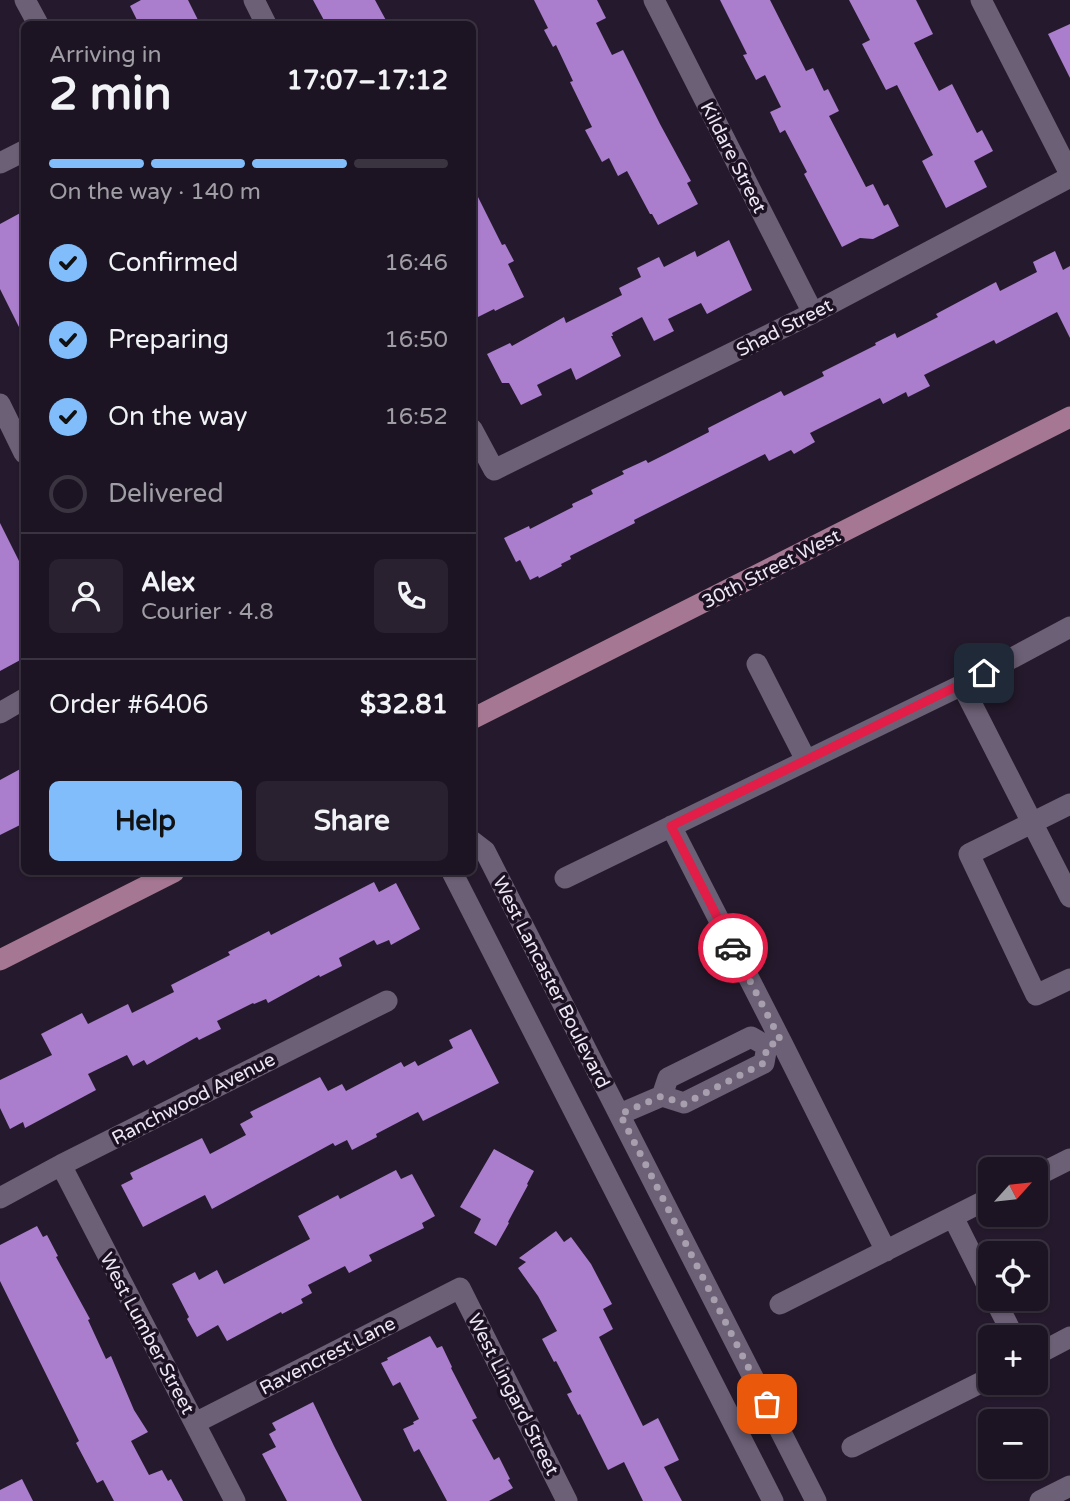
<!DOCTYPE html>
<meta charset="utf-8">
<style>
body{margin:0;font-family:"Varela Round",sans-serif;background:#29212f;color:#f1f3f6;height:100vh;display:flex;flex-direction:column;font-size:26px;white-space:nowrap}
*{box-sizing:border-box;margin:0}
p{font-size:23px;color:#a09ea5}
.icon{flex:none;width:38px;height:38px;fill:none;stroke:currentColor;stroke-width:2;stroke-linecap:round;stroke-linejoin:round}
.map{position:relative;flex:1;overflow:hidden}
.side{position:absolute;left:21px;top:21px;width:455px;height:854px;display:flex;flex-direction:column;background:#1c1422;border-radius:10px;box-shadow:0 2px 5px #0004,0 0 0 2px #3a3340}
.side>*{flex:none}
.needle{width:46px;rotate:63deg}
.buttons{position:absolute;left:978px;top:1157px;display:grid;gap:14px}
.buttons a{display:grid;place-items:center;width:70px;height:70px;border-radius:10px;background:#1c1422;box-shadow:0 2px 5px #0004,0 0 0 2px #3a3340;font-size:35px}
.pin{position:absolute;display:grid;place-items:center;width:60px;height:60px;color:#fff;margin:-30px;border-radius:14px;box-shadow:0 4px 10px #0006}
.courier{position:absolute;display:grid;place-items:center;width:70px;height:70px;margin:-35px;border:5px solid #e11d48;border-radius:50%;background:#fff;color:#222;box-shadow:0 2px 9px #0007}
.overview em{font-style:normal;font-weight:700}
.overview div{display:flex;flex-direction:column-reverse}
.overview{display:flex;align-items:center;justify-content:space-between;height:119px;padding:0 28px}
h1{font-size:46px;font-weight:700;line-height:52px}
.bar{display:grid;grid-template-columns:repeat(4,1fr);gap:10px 7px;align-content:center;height:84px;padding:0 28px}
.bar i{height:9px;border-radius:5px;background:#3a3340}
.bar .on{background:#81bdfa}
.bar p{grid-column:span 4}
.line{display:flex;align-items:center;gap:18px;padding:0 28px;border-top:2px solid #3a3340}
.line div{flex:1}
.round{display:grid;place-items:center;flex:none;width:74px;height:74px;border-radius:10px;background:#29212f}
ol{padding:0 28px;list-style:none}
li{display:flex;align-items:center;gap:21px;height:77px}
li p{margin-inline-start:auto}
li .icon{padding:7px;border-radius:50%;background:#81bdfa;color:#111;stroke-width:4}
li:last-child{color:#a09ea5}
li i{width:38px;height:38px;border:4px solid #3a3340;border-radius:50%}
.cta{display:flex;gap:14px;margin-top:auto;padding:14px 28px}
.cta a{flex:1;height:80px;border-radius:10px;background:#81bdfa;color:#111;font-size:28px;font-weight:700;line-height:80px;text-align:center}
.cta a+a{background:#29212f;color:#f1f3f6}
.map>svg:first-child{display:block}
.building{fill:#ab7dcd}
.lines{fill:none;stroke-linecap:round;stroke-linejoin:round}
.minor{stroke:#6c6076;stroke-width:21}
.major{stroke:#a67792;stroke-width:21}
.done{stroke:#a79fae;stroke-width:7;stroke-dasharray:0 12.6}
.route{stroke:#e11d48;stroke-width:9}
.labels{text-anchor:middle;stroke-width:7;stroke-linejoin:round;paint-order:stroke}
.street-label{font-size:19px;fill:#ede6f3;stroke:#1b1123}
</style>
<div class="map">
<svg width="1070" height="1501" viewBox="0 0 1070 1501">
<rect width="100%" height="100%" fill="#251a2d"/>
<path class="building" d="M141 0H188L200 24H139L130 6Z
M313 0H375L388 24H326Z
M534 0H597L606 18 596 23 612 55 623 50 660 124 691 181 687 183 698 204 658 225 652 214H650L627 171 618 176 609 158 602 162 585 130 592 127 570 82 573 81 556 45 553 47 544 30 548 28Z
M720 0H770L806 71 813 68 824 91 828 89 839 111 829 116 866 187 873 184 884 206 888 204 899 226 873 239 860 238 842 247 804 174 807 172 785 130 780 133 770 112 781 107 765 75 756 80 743 55 747 54Z
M849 0H916L933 34 914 43 939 91 952 84 977 133 982 130 993 151 974 161 987 187 946 208 922 161 933 155 897 85 886 90 862 44 870 40Z
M1070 24V78L1048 34Z
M472 185 502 245 505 244 514 261 508 264 524 297 495 311 494 309 472 320Z
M24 211V337L0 289V224Z
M729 240 752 290 707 314 701 303 668 319 674 331 654 341 642 317 612 333 613 336H611L621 356 576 380 571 368 537 385 542 395 521 405 509 383H502L487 354 510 343 512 346 564 317 566 323 622 295 619 288 641 277 637 268 659 257 664 267 695 251 697 257Z
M1055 251 1063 270 1070 266V338L1057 312 996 344 994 340 924 375 930 386 908 397 906 392 883 404 880 398 810 433 815 442 794 454 791 450 769 461 765 454 634 520 635 523 570 556 571 559 561 564 562 566 539 578 538 576 530 580 520 560 516 562 504 538 529 526 530 529 573 507 572 504 593 494 591 490 624 474 622 471 646 460 648 463 670 452 709 432 708 428 781 391 784 396 824 376 822 372 876 345 875 343 895 333 897 338 938 317 936 314 996 282 1000 291 1037 272 1033 262Z
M0 523 24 571V658L0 671Z
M24 767V823L0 835V780Z
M374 882 379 892 396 883 420 929 391 945 389 940 377 945 374 940 339 958 342 966 320 977 319 975 268 1003 266 999 254 1004 253 1003 217 1021 221 1029 199 1040 197 1037 147 1065 144 1060 133 1066 127 1055 88 1074 96 1090 25 1128 23 1122 10 1129 0 1108V1080L52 1055 41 1034 82 1013 88 1024 128 1004 132 1013 174 992 171 985 230 955 228 952 269 931 271 935Z
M471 1029 499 1083 423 1121 418 1112 376 1134 377 1137 352 1150 347 1140 335 1146 333 1143 212 1209 205 1195 143 1227 121 1185 133 1179 130 1173 202 1138 210 1154 246 1135 240 1124 253 1117 250 1112 320 1077 328 1091 342 1084 346 1091 401 1062 404 1067 415 1061 418 1066 453 1048 449 1040Z
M494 1149 534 1171 527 1184 528 1185 508 1222 509 1223 496 1246 474 1233 481 1219 460 1207Z
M396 1170 401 1179 412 1174 435 1216 422 1223 424 1228 369 1255 372 1261 349 1273 345 1266 308 1285 312 1293 301 1299 303 1303 282 1314 281 1312 227 1341 218 1325 197 1337 187 1319 189 1317 172 1284 195 1272 199 1280 217 1270 224 1284 310 1239 298 1216 338 1195 340 1199Z
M37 1226 43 1237 47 1235 58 1256 56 1257 90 1319 88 1320 106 1359 111 1356 134 1410 148 1432 131 1441 149 1475 162 1470 168 1481 171 1479 183 1501H114L103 1480 97 1483 76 1443 79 1441 0 1281V1245Z
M556 1231 564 1242 571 1237 591 1264 612 1304 603 1309 613 1329 599 1337 643 1426 658 1418 679 1460 664 1467 682 1501H643L624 1462 608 1470 580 1414 578 1415 567 1394 572 1392 556 1361 554 1362 542 1339 557 1331 538 1296 518 1268 526 1262 519 1258Z
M430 1336 437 1348 442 1346 452 1367 451 1368 477 1418 472 1420 494 1460 499 1457 510 1479 508 1480 513 1488 489 1501H447L419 1449 414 1452 403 1429 414 1424 413 1422 419 1419 400 1382 393 1386 381 1363 388 1360 387 1358Z
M313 1402 334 1446 362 1501H287L262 1454 276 1447 269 1434 276 1430 272 1423Z
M22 1479 33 1501H0V1490Z"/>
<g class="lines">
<path class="minor" d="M25 0 38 24
M254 0 266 24
M654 0 813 313
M981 0 1070 174
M0 163 24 151
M0 404 24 453
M472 429 494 470 813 313 1070 177
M757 664 806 760
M962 685 1070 627
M0 713 24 699
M1070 804 969 854 1036 995 1070 979
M671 826 781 1041
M472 841 485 851 816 1501
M452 872 773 1501
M565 878 962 685 1070 897
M767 1046 781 1041 886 1251
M620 1114 662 1096 684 1103 764 1063 767 1046 751 1037 668 1078 662 1096
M61 1165 235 1501
M1036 1176 1070 1159
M0 1198 61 1165 387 1001
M953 1217 990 1291
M994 1298 1014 1337
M780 1304 990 1198
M1036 1355 1070 1337
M195 1423 460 1288 567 1501
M852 1447 990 1378
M1040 1501 1070 1486"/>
<path class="major" d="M472 719 1070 417
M0 960 174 872"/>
</g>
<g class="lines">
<path class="done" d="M733 948 781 1041 767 1046 764 1063 684 1104 662 1096 620 1114 767 1404"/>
<path class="route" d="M733 948 671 826 984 673"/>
</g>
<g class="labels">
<g class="street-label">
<text transform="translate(734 157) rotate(63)" y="7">Kildare Street</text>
<text transform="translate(784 327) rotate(-27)" y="7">Shad Street</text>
<text transform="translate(771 568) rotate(-27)" y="7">30th Street West</text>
<text transform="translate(552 982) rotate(63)" y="7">West Lancaster Boulevard</text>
<text transform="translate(193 1098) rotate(-27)" y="7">Ranchwood Avenue</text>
<text transform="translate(148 1333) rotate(62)" y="7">West Lumber Street</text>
<text transform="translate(327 1355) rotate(-27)" y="7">Ravencrest Lane</text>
<text transform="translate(514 1394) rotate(63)" y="7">West Lingard Street</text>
</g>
</g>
</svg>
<div class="buttons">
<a><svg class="needle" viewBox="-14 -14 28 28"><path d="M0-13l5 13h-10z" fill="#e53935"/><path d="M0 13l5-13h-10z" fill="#a09ea5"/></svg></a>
<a><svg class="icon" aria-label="locate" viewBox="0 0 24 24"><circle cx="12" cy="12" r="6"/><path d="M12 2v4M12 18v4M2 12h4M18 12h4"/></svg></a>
<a>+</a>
<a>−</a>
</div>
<div class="pin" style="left:767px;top:1404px;background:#ea580c"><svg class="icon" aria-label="bag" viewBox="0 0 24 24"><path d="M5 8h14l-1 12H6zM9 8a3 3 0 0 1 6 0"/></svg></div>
<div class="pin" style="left:984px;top:673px;background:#1f2937"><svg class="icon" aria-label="home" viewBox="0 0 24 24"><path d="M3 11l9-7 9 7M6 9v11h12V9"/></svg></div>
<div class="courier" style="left:733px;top:948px"><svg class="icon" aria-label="car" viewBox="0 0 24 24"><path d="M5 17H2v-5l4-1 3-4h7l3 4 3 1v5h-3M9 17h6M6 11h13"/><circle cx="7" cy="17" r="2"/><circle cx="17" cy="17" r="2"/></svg></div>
<section class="side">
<div class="overview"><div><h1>2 min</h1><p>Arriving in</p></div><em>17:07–17:12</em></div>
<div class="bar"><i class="on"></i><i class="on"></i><i class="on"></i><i></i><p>On the way · 140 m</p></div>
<ol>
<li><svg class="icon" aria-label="check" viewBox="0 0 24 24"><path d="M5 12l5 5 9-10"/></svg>Confirmed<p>16:46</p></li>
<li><svg class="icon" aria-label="check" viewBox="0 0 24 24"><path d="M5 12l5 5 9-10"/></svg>Preparing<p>16:50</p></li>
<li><svg class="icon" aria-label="check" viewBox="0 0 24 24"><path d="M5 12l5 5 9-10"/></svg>On the way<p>16:52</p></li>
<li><i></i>Delivered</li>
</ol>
<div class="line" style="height:126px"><a class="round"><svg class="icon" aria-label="person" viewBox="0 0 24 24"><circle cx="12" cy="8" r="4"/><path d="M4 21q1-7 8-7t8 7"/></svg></a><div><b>Alex</b><p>Courier · 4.8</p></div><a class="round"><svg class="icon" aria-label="phone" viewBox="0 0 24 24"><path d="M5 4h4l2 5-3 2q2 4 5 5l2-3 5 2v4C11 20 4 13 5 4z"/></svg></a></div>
<div class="line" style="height:91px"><div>Order #6406</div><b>$32.81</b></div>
<div class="cta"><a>Help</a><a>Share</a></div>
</section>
</div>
